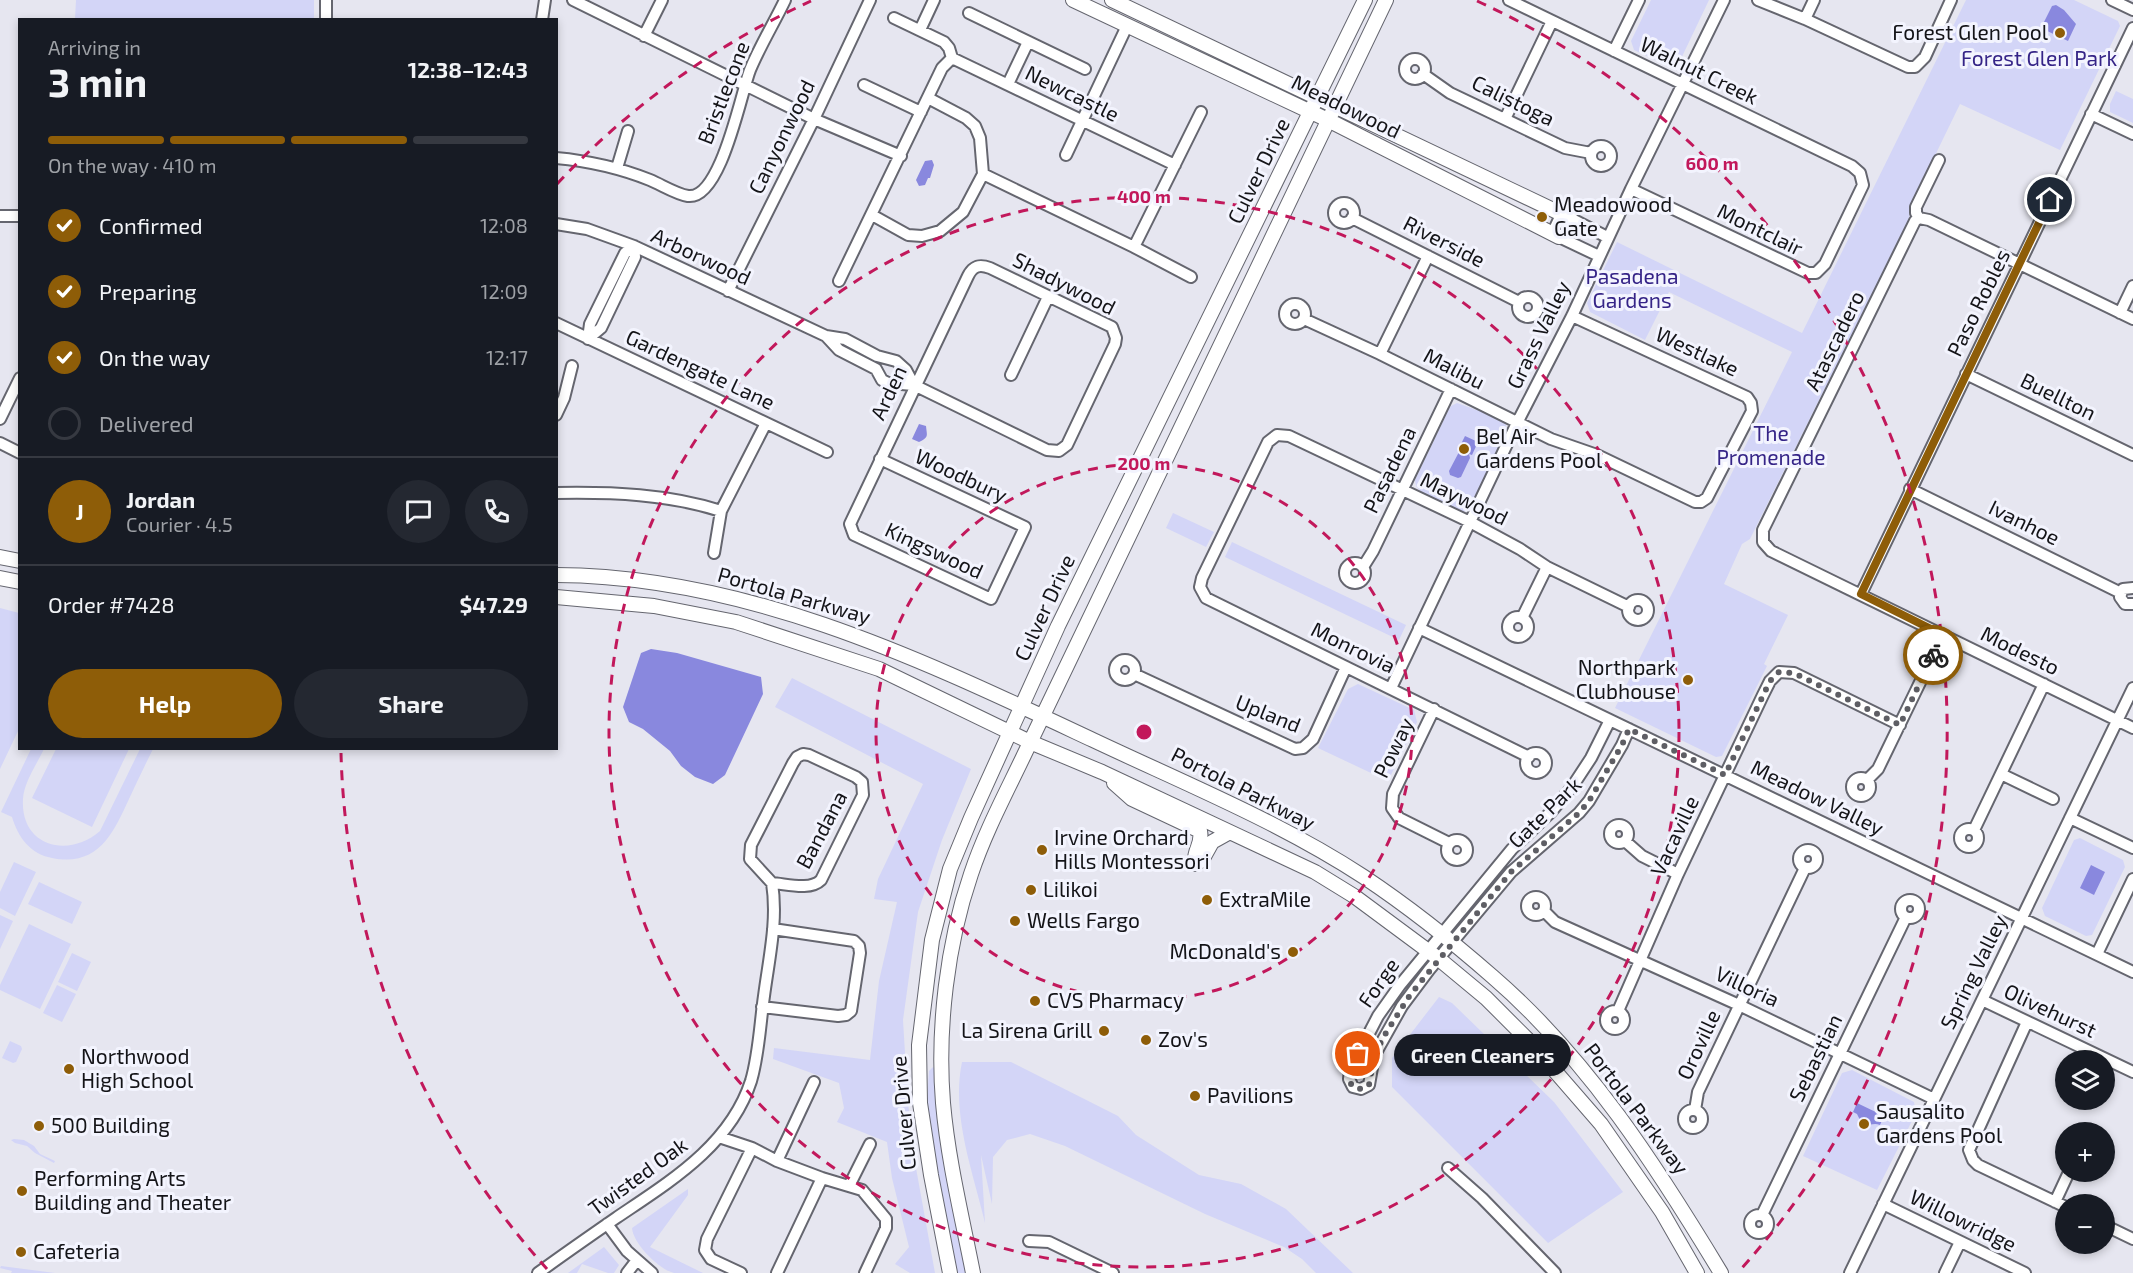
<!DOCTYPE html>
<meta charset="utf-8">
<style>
body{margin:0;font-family:"Exo 2",sans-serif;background:#242831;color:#f1f3f6;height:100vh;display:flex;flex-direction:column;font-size:22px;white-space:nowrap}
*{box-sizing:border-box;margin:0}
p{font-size:20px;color:#9ea1a6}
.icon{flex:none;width:33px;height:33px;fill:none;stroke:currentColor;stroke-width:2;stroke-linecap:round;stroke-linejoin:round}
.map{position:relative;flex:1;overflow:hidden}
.side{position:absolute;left:18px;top:18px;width:540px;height:732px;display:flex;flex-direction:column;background:#171b24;border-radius:0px;box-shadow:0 3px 9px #0003}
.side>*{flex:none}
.buttons{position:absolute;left:2055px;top:1050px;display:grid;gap:12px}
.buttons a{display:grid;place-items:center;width:60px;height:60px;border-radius:50%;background:#171b24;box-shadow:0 3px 9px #0003;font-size:30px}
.pin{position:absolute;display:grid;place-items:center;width:51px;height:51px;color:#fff;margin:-26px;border:3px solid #fff;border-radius:50%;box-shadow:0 2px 6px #0007}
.courier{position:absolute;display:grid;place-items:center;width:60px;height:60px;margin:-30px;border:4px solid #8e5d08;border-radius:50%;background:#fff;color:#222;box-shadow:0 2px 8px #0007}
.bubble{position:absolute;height:42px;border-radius:21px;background:#171b24;box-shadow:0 3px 9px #0003;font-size:20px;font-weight:700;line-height:42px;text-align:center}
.overview em{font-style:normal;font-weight:700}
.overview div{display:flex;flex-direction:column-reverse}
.overview{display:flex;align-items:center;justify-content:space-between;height:102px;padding:0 30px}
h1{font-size:39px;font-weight:700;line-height:45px}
.bar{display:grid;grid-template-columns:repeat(4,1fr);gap:9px 6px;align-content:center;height:72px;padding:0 30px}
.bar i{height:8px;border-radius:4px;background:#363941}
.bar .on{background:#8e5d08}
.bar p{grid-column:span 4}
.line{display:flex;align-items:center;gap:15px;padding:0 30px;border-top:2px solid #363941}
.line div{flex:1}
.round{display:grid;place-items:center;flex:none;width:63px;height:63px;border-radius:32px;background:#242831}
ol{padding:0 30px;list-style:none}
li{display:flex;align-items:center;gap:18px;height:66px}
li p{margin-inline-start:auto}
li .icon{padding:6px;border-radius:50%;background:#8e5d08;color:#fff;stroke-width:4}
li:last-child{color:#9ea1a6}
li i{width:33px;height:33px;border:3px solid #363941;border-radius:50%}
.button{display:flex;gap:12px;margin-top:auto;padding:12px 30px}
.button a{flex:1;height:69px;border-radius:36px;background:#8e5d08;color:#fff;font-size:24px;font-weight:700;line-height:69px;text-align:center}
.button a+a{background:#242831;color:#f1f3f6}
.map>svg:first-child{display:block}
.green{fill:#d3d5f7}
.water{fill:#8988de}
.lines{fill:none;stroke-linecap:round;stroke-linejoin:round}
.minor-casing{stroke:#65666f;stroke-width:14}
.major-casing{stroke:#65666f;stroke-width:16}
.minor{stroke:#fff;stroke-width:10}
.major{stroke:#fff;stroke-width:14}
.done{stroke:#5e5e64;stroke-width:6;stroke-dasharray:0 10.8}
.route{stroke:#8e5d08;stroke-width:8}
.ring{fill:none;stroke:#c2185b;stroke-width:3;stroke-dasharray:10 8}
.poi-dot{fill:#8e5d08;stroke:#f3f4fe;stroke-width:2}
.labels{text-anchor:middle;stroke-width:6;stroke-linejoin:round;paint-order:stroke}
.poi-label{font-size:21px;fill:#141418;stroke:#f3f4fe;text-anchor:start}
.park-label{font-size:21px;fill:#352487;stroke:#f3f4fe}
.street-label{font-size:21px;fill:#141418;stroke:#f3f4fe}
.centre{fill:#c2185b;stroke:#f3f4fe;stroke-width:3}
.ring-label{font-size:18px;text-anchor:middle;font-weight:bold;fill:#c2185b;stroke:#f3f4fe;stroke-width:6;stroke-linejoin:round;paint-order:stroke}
</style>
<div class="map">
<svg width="2133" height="1273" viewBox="0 0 2133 1273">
<rect width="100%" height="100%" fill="#e6e6f0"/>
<path class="green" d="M76 0H314V19H75Z
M1651 0H1709L1678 65 1669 66 1634 50 1631 41Z
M1966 0H2074L2118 21 2120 26 2060 150 1960 104 1910 207 1909 219 1750 539 1742 544 1724 584 1788 615 1764 664 1767 666 1722 756 1716 757 1615 708 1792 352 1669 292 1645 340 1590 312 1587 303 1617 242 1802 333Z
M2116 91 2133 99V123L2110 112V104Z
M1457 403 1499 418 1505 423 1508 431 1477 494 1474 505 1467 511 1458 512 1422 493 1416 486 1415 480 1448 411 1451 406Z
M1173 513 1214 532 1206 547 1166 528Z
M1232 542 1406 625 1399 640 1225 557Z
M0 608 19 613V729L0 769Z
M792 678 971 769 942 840 918 912 903 1020 908 1103 916 1168 935 1273H910L895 1264 909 1247 892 1178 887 1142 837 1122 844 1108 839 1083 773 1059 774 1048 870 1060 879 981 897 902 874 899 878 879 923 784 775 707Z
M1358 684 1414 710 1417 722 1388 781 1318 748 1348 689Z
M31 749H44C37 764 24 782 23 799 20 846 68 859 100 831L140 749H153C145 765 137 782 129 799 113 834 98 867 52 858 30 854 18 837 12 817L1 812Z
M56 749H129L92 827 32 798Z
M2080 838 2123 860 2125 867 2092 935 2086 936 2045 916 2042 908 2074 840Z
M14 862 36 872 15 916 0 908V892Z
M39 882 82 902 72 924 28 904Z
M0 915 13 921 0 949Z
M29 924 71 944 40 1009 0 990V985Z
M72 953 91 962 77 991 58 982Z
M57 985 76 994 62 1022 43 1013Z
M1439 997 1452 1003 1554 1102 1623 1192 1548 1243 1392 1087V1058Z
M10 1041 21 1046 22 1049 16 1062 13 1063 2 1058Z
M962 1062H1011L1118 1116 1136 1135 1199 1175 1241 1184 1286 1209 1353 1273H1316L1302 1259 1284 1247 1205 1214 1065 1146 1030 1134 1007 1140 993 1157 992 1204 981 1155 985 1223C973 1172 951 1115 962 1062Z
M933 1067 935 1069 967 1273H957C945 1208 923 1136 929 1071Z
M1852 1070 1914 1102 1916 1113 1877 1190 1803 1156 1842 1073Z
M14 1139 24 1140 34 1146 40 1154 55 1161 54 1163 35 1153 27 1146 15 1143 11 1140Z
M688 1189V1195L650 1247 703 1273C694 1273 682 1273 674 1273 658 1269 633 1243 632 1228Z
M604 1247 619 1265 614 1273H608L582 1264 577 1273H568Z
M1 1266 55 1273H11L12 1271 0 1268Z"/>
<path class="water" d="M2056 5 2064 10 2076 24 2068 41 2041 28 2052 6Z
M932 160 934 165 930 178H928L925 185 919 186 916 180 925 161Z
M919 424 926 426C927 436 929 437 919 442L912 439Z
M1465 436 1478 442 1472 455 1469 454 1470 458 1461 477 1458 478 1450 475 1449 471 1459 452 1462 450 1459 448Z
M651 649 677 653 761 677 763 694 725 775 713 784 695 777 681 766 670 751 643 729 629 722 623 707 641 653Z
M2091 865 2105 872 2094 895 2080 888Z
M1857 1103 1884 1116 1880 1125C1873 1122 1868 1127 1862 1124L1857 1114 1853 1112Z"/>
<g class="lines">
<g class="minor-casing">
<path id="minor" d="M573 0 814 119 901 156
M1509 0 1852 166 1860 173 1863 185 1825 264 1816 273H1808L1631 189
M1758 0 1805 19 1908 67H1915L1925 57 1951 0
M2112 0 2133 10
M969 13 1085 69
M894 18 944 42 949 48 952 58
M1805 19 1814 0
M326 20V0
M542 20 545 0
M920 30 934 0
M644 36 662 0
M1614 51 1639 0
M952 58 1175 165
M1405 69a10 10 0 1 1 20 0a10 10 0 1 1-20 0Z
M1423 74 1450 93 1565 148 1591 153
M1008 84 1028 42
M864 85 921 112
M2091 114 2133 134
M1505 119 1552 21
M1591 156a10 10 0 1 1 20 0a10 10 0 1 1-20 0Z
M1066 155 1127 26
M556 158C589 161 620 168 650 180 662 185 676 194 688 196 721 200 741 93 750 70 760 46 774 23 785 0
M617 168 628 131
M983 174 1134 247 1191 277
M1334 213a10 10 0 1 1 20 0a10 10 0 1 1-20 0Z
M872 215 908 235 922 236 940 231 963 212 983 174 980 138 975 126 966 118 928 98
M0 216H20
M1352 218 1519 302
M1570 218 1607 237
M1919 218 1915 221 1763 530V542L1771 551 2133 728
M1919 218 1929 220 2133 319
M1919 218 1916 213V207L1939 160
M556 224 587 229 634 246 826 336 845 339 877 356 896 361 906 370 914 385
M1552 234 1561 215
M1559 237 1599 256
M1134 247 1201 112
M839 281 942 68 952 58
M728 291 814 119 870 0
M1518 307a10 10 0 1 1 20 0a10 10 0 1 1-20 0Z
M1285 314a10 10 0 1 1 20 0a10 10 0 1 1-20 0Z
M2120 313 2133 286
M1304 319 1380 354 1551 439 1597 455 1695 502H1701L1707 498 1752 411 1751 403 1747 397 1572 316
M556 323 827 452
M826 336 839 350 876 369 882 380 888 383 914 385 1047 450 1059 451 1067 445 1115 344 1116 338 1112 327 990 268C979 264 973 266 968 276L850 524 854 535 991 599 1025 527 880 459
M588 339 601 328 635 257 634 246
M588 339 590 324 625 253 634 246
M1380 354 1428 256
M1966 374 2133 455
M1011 375 1048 297
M556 415 564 398 572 366
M0 419 20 378
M0 443 20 453
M1910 489 2121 593
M556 493C612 492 668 494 721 511
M714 553 721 511 766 423
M1345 573a10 10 0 1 1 20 0a10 10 0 1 1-20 0Z
M1363 567 1373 551 1451 389
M2133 588 2123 589 2120 597 2125 604H2133
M1861 594 2133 28
M1628 610a10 10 0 1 1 20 0a10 10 0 1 1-20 0Z
M1508 627a10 10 0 1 1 20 0a10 10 0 1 1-20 0Z
M1522 618 1547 567
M1419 628 2133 972
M1115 670a10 10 0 1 1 20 0a10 10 0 1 1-20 0Z
M1134 674 1295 749 1303 748 1313 739 1346 667
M1391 688 1517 423 1572 316 1631 189 1724 0
M1434 709 1393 794 1392 808 1399 818 1449 843
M1610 720 1591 758 1572 787 1551 812 1512 849 1400 985 1378 1016 1350 1070 1349 1079 1353 1087 1361 1089 1369 1085 1374 1056 1402 1006 1429 970 1511 872 1579 813 1589 801 1622 745 1629 729
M1526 763a10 10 0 1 1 20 0a10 10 0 1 1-20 0Z
M803 754 809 755 856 777 862 782 863 795 821 880C810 891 787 884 772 883L750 859 751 845 793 763 797 757Z
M1529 757 1206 598 1200 587 1202 578 1268 442 1277 435 1289 436 1470 522 1520 549 1547 567 1629 607
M2001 774 2053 799
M1852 787a9 9 0 1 1 18 0a9 9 0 1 1-18 0Z
M1867 780 1878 769 1943 635
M2070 818 2133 848
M1610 834a9 9 0 1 1 18 0a9 9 0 1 1-18 0Z
M1960 838a9 9 0 1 1 18 0a9 9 0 1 1-18 0Z
M1974 830 2044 684
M1447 850a10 10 0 1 1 20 0a10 10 0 1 1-20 0Z
M1625 841 1642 856 1678 874
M1799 859a9 9 0 1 1 18 0a9 9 0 1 1-18 0Z
M1527 906a9 9 0 1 1 18 0a9 9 0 1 1-18 0Z
M1901 909a9 9 0 1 1 18 0a9 9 0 1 1-18 0Z
M1544 911 1555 922 1739 1005 1934 1099
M2097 954 2133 879
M1982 1000 2133 1072
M762 1007 838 1016 846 1015 851 1011 860 953 859 946 854 941 773 929
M1606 1020a9 9 0 1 1 18 0a9 9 0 1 1-18 0Z
M1618 1011 1678 874 1763 695 1770 681 1779 672 1794 673 1900 725
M2027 1022 1969 1150 1973 1160 1978 1165 2066 1207
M1695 1110 1698 1092 1805 868
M1684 1119a9 9 0 1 1 18 0a9 9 0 1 1-18 0Z
M719 1137 752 1148 777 1161 822 1178 862 1190 886 1219V1228L865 1273
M777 1161 814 1082
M1448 1168 1482 1198 1555 1273
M849 1186 870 1144
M2055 1202 2069 1172
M1883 1204 2025 1273
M1762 1215 1906 917
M1750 1224a9 9 0 1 1 18 0a9 9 0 1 1-18 0Z
M607 1224 627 1251 652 1273
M2104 1225 2133 1239
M1029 1241 1049 1242 1113 1273
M538 1273C564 1254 590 1236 616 1218 669 1182 730 1146 751 1081 759 1054 760 1024 764 996 769 958 778 920 772 883
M627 1273 637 1260
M741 1273 711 1259 705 1250 707 1239 752 1148
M777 1273 822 1178
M1850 1273 2133 688
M1945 1273 1960 1242"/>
</g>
<g class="major-casing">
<path id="major" d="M1073 0 1328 120 1559 237
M1112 0 1570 218
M0 557 20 561
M556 575C749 576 922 660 1093 740 1184 783 1280 822 1364 877 1409 907 1453 942 1493 977 1588 1059 1657 1167 1721 1273
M0 578 20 582
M556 597 654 606 736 622 879 669 1030 742 1102 772 1315 872 1354 896 1439 959 1486 998 1528 1040 1601 1124 1662 1212 1697 1273
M1114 783 1132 799 1200 831C1203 845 1193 850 1195 864L1202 860 1212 842 1230 832
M950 1273 931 1175 920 1103 919 1045 932 940 950 869 971 818 1058 626 1365 0
M973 1273C962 1217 948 1160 943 1103 937 1029 947 944 971 874 985 832 1006 793 1025 753L1386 0"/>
</g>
<use href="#minor" class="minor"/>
<use href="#major" class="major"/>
</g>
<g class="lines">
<path class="done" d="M1358 1054C1352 1065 1344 1075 1353 1087L1361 1089 1369 1085 1374 1056 1384 1036 1410 995 1511 872 1579 813 1589 801 1622 745 1629 729 1725 775 1770 681 1779 672 1794 673 1900 725 1933 655"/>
<path class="route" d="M1933 655 1943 635 1861 594 2050 200"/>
</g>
<g class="ring">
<circle cx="1144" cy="732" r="268"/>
<circle cx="1144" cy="732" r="535"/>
<path d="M547 1269A803 803 0 0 1 341 753M557 184A803 803 0 0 1 811 1M1477 1A803 803 0 0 1 1741 1269"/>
</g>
<g class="poi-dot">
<circle cx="2060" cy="33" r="6"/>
<circle cx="1542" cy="217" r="6"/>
<circle cx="1464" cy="449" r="6"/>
<circle cx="1688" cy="680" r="6"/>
<circle cx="1042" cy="850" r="6"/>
<circle cx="1031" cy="890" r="6"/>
<circle cx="1207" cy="900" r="6"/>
<circle cx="1015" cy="921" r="6"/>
<circle cx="1293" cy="952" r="6"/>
<circle cx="1035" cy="1001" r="6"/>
<circle cx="1104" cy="1031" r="6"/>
<circle cx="1146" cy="1040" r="6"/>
<circle cx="69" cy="1069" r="6"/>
<circle cx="1195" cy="1096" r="6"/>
<circle cx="1864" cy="1124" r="6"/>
<circle cx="39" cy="1126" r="6"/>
<circle cx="22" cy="1191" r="6"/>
<circle cx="21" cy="1252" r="6"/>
</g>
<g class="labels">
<g class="poi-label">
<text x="2048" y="40" text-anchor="end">Forest Glen Pool</text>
<text x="1554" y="212">Meadowood<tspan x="1554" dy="24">Gate</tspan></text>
<text x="1476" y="444">Bel Air<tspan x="1476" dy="24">Gardens Pool</tspan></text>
<text x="1676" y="675" text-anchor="end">Northpark<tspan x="1676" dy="24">Clubhouse</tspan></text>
<text x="1054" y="845">Irvine Orchard<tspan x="1054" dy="24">Hills Montessori</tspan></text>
<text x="1043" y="897">Lilikoi</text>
<text x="1219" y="907">ExtraMile</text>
<text x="1027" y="928">Wells Fargo</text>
<text x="1281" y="959" text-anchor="end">McDonald's</text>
<text x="1047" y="1008">CVS Pharmacy</text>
<text x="1092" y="1038" text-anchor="end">La Sirena Grill</text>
<text x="1158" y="1047">Zov's</text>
<text x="81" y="1064">Northwood<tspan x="81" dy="24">High School</tspan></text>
<text x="1207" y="1103">Pavilions</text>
<text x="1876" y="1119">Sausalito<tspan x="1876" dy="24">Gardens Pool</tspan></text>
<text x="51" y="1133">500 Building</text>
<text x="34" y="1186">Performing Arts<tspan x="34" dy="24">Building and Theater</tspan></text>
<text x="33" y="1259">Cafeteria</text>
</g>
<g class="park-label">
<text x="2039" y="66">Forest Glen Park</text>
<text x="1632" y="284">Pasadena<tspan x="1632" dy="24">Gardens</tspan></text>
<text x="1771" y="441">The<tspan x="1771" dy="24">Promenade</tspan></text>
</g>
<g class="street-label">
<text transform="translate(1699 71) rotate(26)" y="7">Walnut Creek</text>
<text transform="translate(724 93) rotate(-69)" y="7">Bristlecone</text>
<text transform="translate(1072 94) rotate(26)" y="7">Newcastle</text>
<text transform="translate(1513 101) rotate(26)" y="7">Calistoga</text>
<text transform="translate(1346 107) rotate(26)" y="7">Meadowood</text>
<text transform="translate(782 137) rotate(-64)" y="7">Canyonwood</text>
<text transform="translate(1259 171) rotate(-64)" y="7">Culver Drive</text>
<text transform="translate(1760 230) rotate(26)" y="7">Montclair</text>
<text transform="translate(1444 242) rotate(27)" y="7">Riverside</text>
<text transform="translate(701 257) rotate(25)" y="7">Arborwood</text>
<text transform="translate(1064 284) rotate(27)" y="7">Shadywood</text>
<text transform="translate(1979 303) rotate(-64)" y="7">Paso Robles</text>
<text transform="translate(1539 335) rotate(-64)" y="7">Grass Valley</text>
<text transform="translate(1835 341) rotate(-64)" y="7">Atascadero</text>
<text transform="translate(1697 352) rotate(25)" y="7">Westlake</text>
<text transform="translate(1454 369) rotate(27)" y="7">Malibu</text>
<text transform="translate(700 370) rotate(25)" y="7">Gardengate Lane</text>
<text transform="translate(889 393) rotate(-65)" y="7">Arden</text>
<text transform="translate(2058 397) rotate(26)" y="7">Buellton</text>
<text transform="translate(1390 470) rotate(-64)" y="7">Pasadena</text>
<text transform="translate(961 476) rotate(25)" y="7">Woodbury</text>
<text transform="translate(1464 499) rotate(26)" y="7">Maywood</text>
<text transform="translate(2024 523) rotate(26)" y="7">Ivanhoe</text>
<text transform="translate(934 551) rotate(25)" y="7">Kingswood</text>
<text transform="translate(794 596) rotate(16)" y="7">Portola Parkway</text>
<text transform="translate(1045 608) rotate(-65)" y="7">Culver Drive</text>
<text transform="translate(1353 648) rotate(26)" y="7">Monrovia</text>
<text transform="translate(2020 651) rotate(26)" y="7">Modesto</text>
<text transform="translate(1268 714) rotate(22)" y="7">Upland</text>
<text transform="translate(1394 748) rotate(-64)" y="7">Poway</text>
<text transform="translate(1243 789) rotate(27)" y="7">Portola Parkway</text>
<text transform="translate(1817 798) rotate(26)" y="7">Meadow Valley</text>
<text transform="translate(1545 813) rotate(-44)" y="7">Gate Park</text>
<text transform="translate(822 830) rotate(-62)" y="7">Bandana</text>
<text transform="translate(1675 836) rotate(-65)" y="7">Vacaville</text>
<text transform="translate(1974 972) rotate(-64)" y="7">Spring Valley</text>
<text transform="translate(1379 983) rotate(-55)" y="7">Forge</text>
<text transform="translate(1747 987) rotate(25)" y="7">Villoria</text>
<text transform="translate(2050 1011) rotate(25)" y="7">Olivehurst</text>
<text transform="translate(1699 1045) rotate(-65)" y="7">Oroville</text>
<text transform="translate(1816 1058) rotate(-64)" y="7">Sebastian</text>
<text transform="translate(1636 1109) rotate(53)" y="7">Portola Parkway</text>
<text transform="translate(904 1113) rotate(-95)" y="7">Culver Drive</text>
<text transform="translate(638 1177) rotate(-36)" y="7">Twisted Oak</text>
<text transform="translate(1963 1221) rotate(26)" y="7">Willowridge</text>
</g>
</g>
<circle cx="1144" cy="732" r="9" class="centre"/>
<g class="ring-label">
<text x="1712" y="170">600 m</text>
<text x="1144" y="203">400 m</text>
<text x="1144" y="470">200 m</text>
</g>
</svg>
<div class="buttons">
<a><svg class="icon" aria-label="layers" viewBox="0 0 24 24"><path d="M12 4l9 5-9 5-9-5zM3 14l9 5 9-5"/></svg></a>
<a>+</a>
<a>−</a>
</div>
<div class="pin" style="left:1358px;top:1054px;background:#ea580c"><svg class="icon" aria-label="bag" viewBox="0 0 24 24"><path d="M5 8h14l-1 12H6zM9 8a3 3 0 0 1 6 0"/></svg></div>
<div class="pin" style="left:2050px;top:200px;background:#1f2937"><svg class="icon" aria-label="home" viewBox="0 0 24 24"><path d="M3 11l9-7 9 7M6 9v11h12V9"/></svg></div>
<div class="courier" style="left:1933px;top:655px"><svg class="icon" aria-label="bike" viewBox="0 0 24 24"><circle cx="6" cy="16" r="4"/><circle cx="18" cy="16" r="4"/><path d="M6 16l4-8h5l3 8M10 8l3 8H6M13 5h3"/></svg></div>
<div class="bubble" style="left:1394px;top:1034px;width:177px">Green Cleaners</div>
<section class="side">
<div class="overview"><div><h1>3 min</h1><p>Arriving in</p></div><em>12:38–12:43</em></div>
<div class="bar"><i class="on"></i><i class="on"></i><i class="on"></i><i></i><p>On the way · 410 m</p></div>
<ol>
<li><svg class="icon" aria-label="check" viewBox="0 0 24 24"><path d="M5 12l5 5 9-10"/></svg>Confirmed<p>12:08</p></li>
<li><svg class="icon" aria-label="check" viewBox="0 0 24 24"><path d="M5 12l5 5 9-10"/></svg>Preparing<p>12:09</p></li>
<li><svg class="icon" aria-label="check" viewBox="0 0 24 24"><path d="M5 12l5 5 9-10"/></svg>On the way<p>12:17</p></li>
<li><i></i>Delivered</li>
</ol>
<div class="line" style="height:108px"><b class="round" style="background:#8e5d08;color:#fff">J</b><div><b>Jordan</b><p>Courier · 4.5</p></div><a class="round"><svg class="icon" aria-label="chat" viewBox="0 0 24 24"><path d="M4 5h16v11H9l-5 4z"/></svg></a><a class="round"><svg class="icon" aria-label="phone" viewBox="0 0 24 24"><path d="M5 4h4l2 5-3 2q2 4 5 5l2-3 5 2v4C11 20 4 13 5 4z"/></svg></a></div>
<div class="line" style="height:78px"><div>Order #7428</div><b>$47.29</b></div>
<div class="button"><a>Help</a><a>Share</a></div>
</section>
</div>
